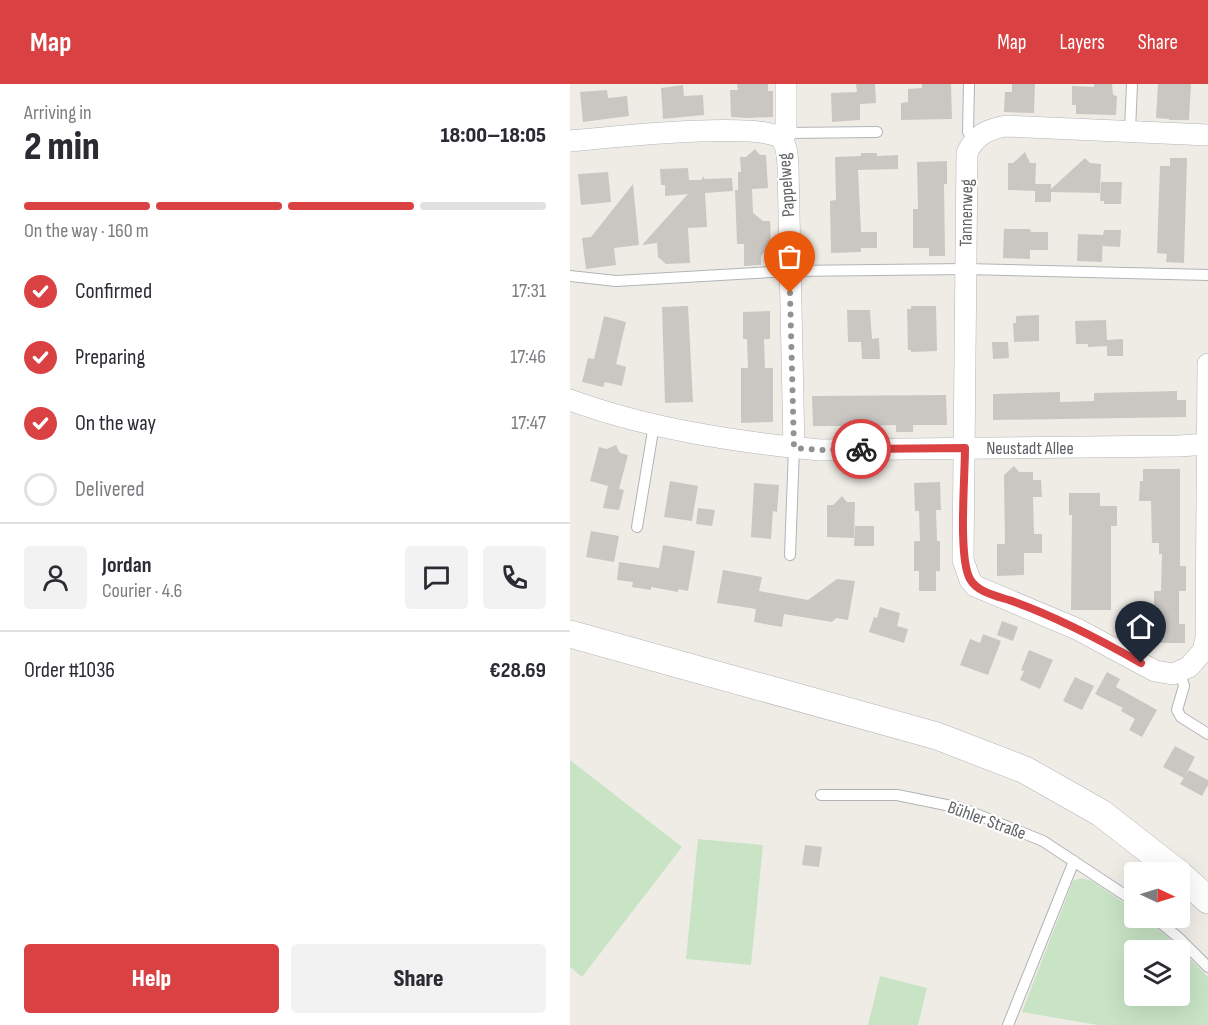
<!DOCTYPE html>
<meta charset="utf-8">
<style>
body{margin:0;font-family:"Sofia Sans Condensed",sans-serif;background:#f2f2f3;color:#2b2b33;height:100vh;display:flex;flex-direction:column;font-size:22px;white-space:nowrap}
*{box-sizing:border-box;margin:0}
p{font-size:20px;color:#7c7c81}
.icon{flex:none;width:33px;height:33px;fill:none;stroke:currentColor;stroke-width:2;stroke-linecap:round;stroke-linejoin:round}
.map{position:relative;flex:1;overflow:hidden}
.details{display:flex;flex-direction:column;background:#fff;width:570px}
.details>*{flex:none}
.needle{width:39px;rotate:94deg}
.buttons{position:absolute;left:554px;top:778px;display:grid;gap:12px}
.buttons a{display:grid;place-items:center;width:66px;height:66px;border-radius:6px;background:#fff;box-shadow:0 6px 24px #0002;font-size:30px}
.pin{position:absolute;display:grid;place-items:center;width:51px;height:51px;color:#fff;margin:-62px -26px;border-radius:50% 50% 50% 0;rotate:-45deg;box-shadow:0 0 6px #0007}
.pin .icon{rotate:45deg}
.courier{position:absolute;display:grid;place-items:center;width:60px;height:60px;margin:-30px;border:4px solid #da4143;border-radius:50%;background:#fff;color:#222;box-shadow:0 2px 8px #0007}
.overview em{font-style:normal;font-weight:800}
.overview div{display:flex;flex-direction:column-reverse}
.overview{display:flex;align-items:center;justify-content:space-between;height:102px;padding:0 24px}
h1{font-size:39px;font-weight:800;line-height:45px}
.bar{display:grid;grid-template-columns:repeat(4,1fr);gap:9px 6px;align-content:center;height:72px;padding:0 24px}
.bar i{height:8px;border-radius:4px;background:#e1e1e2}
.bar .selected{background:#da4143}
.bar p{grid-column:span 4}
.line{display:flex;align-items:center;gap:15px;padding:0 24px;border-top:2px solid #e1e1e2}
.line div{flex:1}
.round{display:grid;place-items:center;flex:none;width:63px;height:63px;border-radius:6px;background:#f2f2f3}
ol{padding:0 24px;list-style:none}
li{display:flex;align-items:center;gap:18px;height:66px}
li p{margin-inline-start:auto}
li .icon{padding:6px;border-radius:50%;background:#da4143;color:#fff;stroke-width:4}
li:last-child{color:#7c7c81}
li i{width:33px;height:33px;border:3px solid #e1e1e2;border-radius:50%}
.action{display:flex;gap:12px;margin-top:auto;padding:12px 24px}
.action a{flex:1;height:69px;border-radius:6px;background:#da4143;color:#fff;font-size:24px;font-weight:800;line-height:69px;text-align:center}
.action a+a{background:#f2f2f3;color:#2b2b33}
header{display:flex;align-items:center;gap:36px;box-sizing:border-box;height:84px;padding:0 30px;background:#da4143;color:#fff}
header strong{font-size:28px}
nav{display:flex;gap:33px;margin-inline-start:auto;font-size:21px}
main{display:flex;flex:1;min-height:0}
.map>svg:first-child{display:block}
.green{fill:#c8e4c5;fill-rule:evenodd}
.building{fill:#cac7c3}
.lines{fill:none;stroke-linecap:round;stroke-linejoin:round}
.service-casing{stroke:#b1b4b7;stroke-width:12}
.minor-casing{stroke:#b1b4b7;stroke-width:22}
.tertiary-casing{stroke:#b1b4b7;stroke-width:28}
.service{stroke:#fff;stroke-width:10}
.minor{stroke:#fff;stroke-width:21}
.tertiary{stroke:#fff;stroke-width:27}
.done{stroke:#919292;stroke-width:6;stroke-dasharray:0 10.8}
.route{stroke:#da4143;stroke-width:8}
.labels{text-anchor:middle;stroke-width:4.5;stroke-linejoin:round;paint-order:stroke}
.street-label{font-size:18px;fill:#5e6265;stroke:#fff}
</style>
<header>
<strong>Map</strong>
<nav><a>Map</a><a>Layers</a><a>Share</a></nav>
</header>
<main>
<section class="details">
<div class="overview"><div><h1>2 min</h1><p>Arriving in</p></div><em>18:00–18:05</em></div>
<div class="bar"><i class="selected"></i><i class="selected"></i><i class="selected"></i><i></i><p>On the way · 160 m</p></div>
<ol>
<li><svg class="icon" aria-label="check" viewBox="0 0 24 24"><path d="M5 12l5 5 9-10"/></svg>Confirmed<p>17:31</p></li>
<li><svg class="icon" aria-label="check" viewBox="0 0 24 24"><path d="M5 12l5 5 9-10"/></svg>Preparing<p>17:46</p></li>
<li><svg class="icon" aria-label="check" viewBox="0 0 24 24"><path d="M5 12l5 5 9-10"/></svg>On the way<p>17:47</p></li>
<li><i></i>Delivered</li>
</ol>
<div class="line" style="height:108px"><a class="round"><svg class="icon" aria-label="person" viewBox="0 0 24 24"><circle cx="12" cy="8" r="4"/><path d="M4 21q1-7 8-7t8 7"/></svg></a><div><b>Jordan</b><p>Courier · 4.6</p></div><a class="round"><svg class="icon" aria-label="chat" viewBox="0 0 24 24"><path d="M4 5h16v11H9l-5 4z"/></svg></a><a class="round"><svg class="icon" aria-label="phone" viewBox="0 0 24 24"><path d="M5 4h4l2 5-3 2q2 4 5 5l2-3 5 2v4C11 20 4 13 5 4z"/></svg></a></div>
<div class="line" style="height:78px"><div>Order #1036</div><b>€28.69</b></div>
<div class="action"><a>Help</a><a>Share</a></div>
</section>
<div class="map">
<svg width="638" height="941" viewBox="0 0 638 941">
<rect width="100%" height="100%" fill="#efece6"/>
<path class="green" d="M0 676 112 763 12 893 0 883Z
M128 755 193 761 181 881 116 875Z
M512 794 522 797 560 823 564 826V834H574L596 851 638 893V941H528L452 928 503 797ZM564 867H609V912H564Z
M310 892 357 904 348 941H298Z"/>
<path class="building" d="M167 0H198V7H203V33L178 34 161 33 160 6H168Z
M286 0H305L306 19 290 20V36L262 38 261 9 287 8Z
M352 0H381L382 35 331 36V19L338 18V5L352 4Z
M442 0H465L464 29 434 28 435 8H442Z
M524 0H542L543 11 547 12 546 31 506 30V21H502V2L524 3Z
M588 0H621L619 36H599V35L586 34Z
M113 1 114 12 133 11 134 31 93 35 91 4Z
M37 6 38 14 57 12 59 32 13 38 10 8Z
M185 65 190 71H196L198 104 182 105 183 129 193 137H200L201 160 191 172V181L174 182V160H167L165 106H168V88H171L170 73H176Z
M455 68 460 79H466L465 105V100H481V105L515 74 520 79 531 80 530 109 481 108V118H465V107L438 106V79H443Z
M291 69H307V72L328 71V85L288 86 291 148H307V164H291V168L261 169 260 117 266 116 265 73 291 72Z
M600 74H617L614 179 596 178 597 170 587 169 590 82H600Z
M377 77V100H374L375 172H359V164H343V125H348L347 78Z
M118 84 119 96H131L134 92V95L162 94 163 107 135 109 137 143 118 144 120 179 96 180 88 173 87 159 72 161 118 110 95 112V101H91L90 85Z
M38 88 41 118 11 121 8 90Z
M531 98H552L551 120H534V117H530Z
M63 100 69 161 44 164 46 181 16 185 12 154 21 153Z
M434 145H460L461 148H478V166H460V175L433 174Z
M534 146H551L550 163 533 162V155L532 178 507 177 508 150 533 151Z
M118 222 123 318 95 319 92 223Z
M341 222H366L367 267 341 268V266H338L337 225H341Z
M277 226H300L302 255 309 254 310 275H292L291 258H278Z
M200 227V255H194L195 284H203V338L171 339V284H178L177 255H173V228Z
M469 231V257L444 258 443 239H446V232Z
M34 232 56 238 46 280 56 283 52 302 35 298 33 303 12 298 18 274 24 275Z
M536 236 537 256 553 255V272H537V262L518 263V260H506L505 237Z
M422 258H438L439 274 423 275Z
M607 307V316H616V333L423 336V310L490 308V318L524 317V309Z
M376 311 377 341H343V348H326V341L293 342V348H276V342H243L242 312Z
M46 361 50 369 58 371 49 405 20 397 29 363 37 365Z
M444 382 449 388H463V396H471L472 413H463L464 450H472V469H454V491L427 492V460H435L434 391Z
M573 385H610V482H616V507H609V540H615V559H568V526H584V507H591L592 470H589V459H582L581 417H569L570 397H573Z
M100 397 128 402 122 437 94 433Z
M370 398 371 426H366L367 457H370V487H366V507H349V487H344V457H350L349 427H345L344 399Z
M184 399 209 401 207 428 203 427 201 455 181 453Z
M38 402 54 406 49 426 33 424Z
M499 409H530V422H547V442H541V526H501L502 431H499Z
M272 412 277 418H285L284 454 257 453V421H263Z
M128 424 145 426 142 442 126 440Z
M285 442H304V462H284Z
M21 447 49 452 44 478 16 473Z
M93 461 125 467 118 507 108 505V508L81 503V506L62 503 63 498 47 496 49 478 89 484Z
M153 486 192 493 189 507 238 516 267 495 285 497 278 536 266 534 262 538 214 530 212 543 184 538 186 525 147 519Z
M310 523 330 529 327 542 338 545 334 559 299 548 304 533 307 534Z
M432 537 448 543 443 557 427 551Z
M413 550 431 557 418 591 390 581 400 555 410 559Z
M459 566 483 576 470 605 450 596 454 587 451 586Z
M537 588 550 595 546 603 587 626 572 653 559 646 565 635 551 627 553 624 525 610Z
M505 593 524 602 512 626 493 617Z
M605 662 625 673 614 694 593 683Z
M619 686 638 696V701L632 712 610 700Z
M235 761 252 763 249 783 232 781Z"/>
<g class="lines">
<g class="service-casing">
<path id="service" d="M399 0 398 48 404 56
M560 46 562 0
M216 49 307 48
M0 192 46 197 220 187 395 185 638 191
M67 443 84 341
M220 471 224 364
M610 588 614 602 607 626 611 633 638 650
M251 711H327L391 724 473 757 564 817
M585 834 609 854 638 883
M438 941 504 777"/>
</g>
<g class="minor-casing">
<path id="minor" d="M638 51 436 42C418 45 405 51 397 69L393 476 400 496 405 502 507 545 585 587 603 590 619 583 633 567 636 555 638 280
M211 55 216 49V0
M0 57C32 54 194 36 211 55 218 62 217 74 218 82L224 364
M0 316C80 345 166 358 250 366L609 362 638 360"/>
</g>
<g class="tertiary-casing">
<path id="tertiary" d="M0 550 367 652 455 686 531 729 608 789
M609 790 638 816"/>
</g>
<use href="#service" class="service"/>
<use href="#minor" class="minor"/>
<use href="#tertiary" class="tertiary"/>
</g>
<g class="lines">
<path class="done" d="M220 209 224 364 250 366 291 365"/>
<path class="route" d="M291 365 395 364C395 393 388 474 400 495 407 508 426 512 439 516 485 532 529 555 571 579"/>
</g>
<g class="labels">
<g class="street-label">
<text transform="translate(216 101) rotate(-94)" y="6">Pappelweg</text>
<text transform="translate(396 129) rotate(-89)" y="6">Tannenweg</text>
<text x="460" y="370">Neustadt Allee</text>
<text transform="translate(417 736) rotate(20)" y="6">Bühler Straße</text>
</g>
</g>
</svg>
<div class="buttons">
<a><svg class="needle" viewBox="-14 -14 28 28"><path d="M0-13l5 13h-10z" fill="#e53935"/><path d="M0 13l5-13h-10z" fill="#7c7c81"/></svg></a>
<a><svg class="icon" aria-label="layers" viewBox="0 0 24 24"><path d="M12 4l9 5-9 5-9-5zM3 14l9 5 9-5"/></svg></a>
</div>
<div class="pin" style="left:220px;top:209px;background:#ea580c"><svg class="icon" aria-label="bag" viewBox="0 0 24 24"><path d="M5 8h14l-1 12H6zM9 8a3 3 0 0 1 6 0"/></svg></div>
<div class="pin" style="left:571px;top:579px;background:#1f2937"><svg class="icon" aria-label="home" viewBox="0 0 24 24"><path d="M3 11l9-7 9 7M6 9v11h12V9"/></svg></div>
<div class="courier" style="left:291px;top:365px"><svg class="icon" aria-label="bike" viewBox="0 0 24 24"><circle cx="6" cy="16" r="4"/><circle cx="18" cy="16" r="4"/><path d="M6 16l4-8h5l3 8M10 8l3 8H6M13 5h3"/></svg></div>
</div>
</main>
